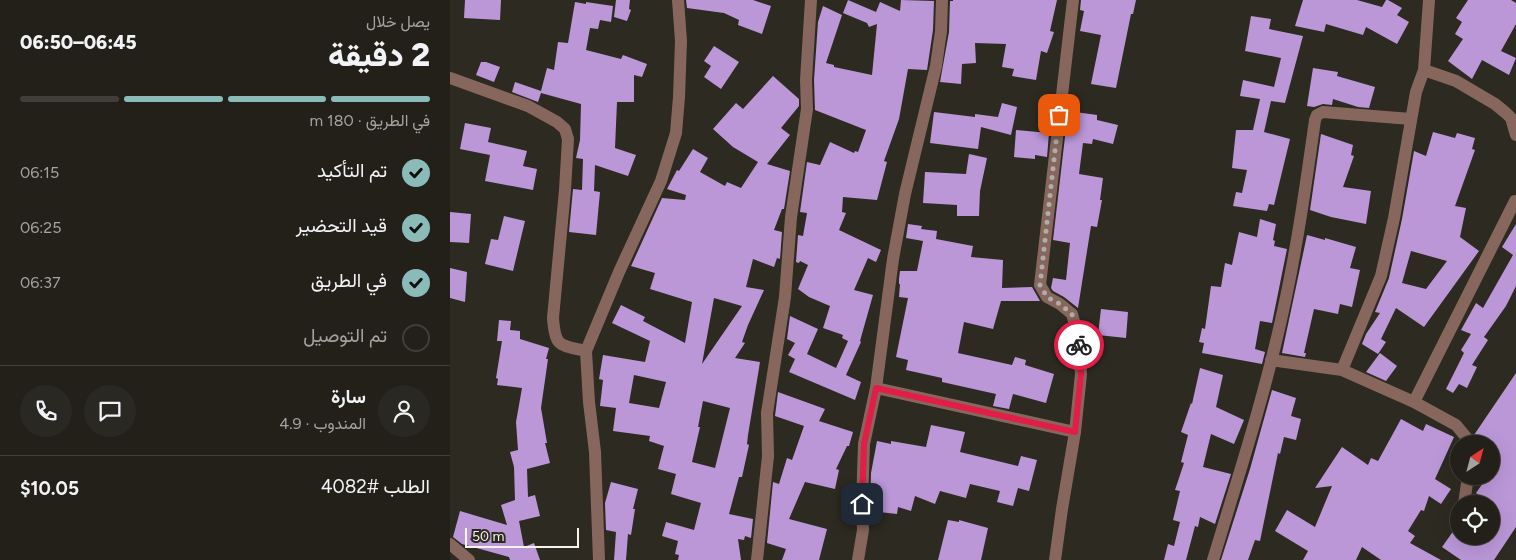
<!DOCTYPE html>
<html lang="ar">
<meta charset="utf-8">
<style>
body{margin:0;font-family:Figtree,Vazirmatn,sans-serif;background:#2a2822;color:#f1f3f6;direction:rtl;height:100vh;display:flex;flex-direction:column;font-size:19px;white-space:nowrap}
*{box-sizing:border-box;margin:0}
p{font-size:16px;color:#a2a3a2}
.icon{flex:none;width:28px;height:28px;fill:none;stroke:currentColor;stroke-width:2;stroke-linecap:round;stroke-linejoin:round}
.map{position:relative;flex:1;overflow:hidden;direction:ltr}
.drawer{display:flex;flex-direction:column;background:#222019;width:450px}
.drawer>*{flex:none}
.needle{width:32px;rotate:36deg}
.fabs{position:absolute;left:1000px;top:435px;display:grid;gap:10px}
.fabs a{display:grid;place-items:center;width:50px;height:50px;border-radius:50%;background:#222019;box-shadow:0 5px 20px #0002,0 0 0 1px #3f3e38;font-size:25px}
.scale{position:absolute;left:15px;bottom:12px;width:114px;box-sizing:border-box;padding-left:5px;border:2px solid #f5f4ed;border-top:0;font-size:14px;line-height:18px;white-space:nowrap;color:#f5f4ed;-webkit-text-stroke:4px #2d2a21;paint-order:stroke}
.pin{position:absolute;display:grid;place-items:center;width:42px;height:42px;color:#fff;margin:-21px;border-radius:10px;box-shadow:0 2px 8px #0006}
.courier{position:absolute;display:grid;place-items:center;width:50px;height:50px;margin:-25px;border:4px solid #e11d48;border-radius:50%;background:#fff;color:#222;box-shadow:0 1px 6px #0007}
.head em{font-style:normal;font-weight:800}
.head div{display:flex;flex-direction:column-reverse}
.head{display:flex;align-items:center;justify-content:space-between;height:85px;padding:0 20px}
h1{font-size:32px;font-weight:800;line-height:38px}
.bar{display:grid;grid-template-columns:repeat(4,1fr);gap:8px 5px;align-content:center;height:60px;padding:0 20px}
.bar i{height:6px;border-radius:4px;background:#3f3e38}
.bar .active{background:#8bbbb9}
.bar p{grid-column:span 4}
.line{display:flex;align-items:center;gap:12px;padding:0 20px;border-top:1px solid #3f3e38}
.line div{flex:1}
.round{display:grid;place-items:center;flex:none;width:52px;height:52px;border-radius:26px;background:#2a2822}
ol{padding:0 20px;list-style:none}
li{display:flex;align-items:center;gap:15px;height:55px}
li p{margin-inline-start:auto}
li .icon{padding:5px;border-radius:50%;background:#8bbbb9;color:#111;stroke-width:4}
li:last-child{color:#a2a3a2}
li i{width:28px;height:28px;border:2px solid #3f3e38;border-radius:50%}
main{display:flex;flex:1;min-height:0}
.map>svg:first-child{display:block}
.building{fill:#bb97d8;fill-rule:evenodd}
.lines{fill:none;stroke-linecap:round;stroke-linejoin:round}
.minor{stroke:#87675d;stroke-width:12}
.done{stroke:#afada6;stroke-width:5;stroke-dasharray:0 9}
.route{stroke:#e11d48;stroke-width:6}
</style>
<main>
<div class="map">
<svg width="1066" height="560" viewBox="0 0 1066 560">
<rect width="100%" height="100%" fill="#2d2a21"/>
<path class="building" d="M15 0H51L50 20 14 18Z
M166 0H180L179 9 181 10 177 21 164 17Z
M236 0H303L321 6 312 34 288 25 289 20 274 13 237 8Z
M398 0 426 12 430 2 450 11 451 0 484 1 483 30 477 70 458 69 449 119 434 161 437 162 427 200 393 197 392 212 396 213 389 230 431 250 426 262 418 258 404 290 423 295 410 341 411 342 396 375 411 382 405 400 339 372 345 359 338 355 345 343 337 339 340 316 368 329 357 354 386 368 398 341 392 338 393 335 373 328 380 306 359 297 348 289 358 265 350 261 349 263 346 262 348 235 353 236 357 213 350 212 357 162 370 165 380 142 404 153 405 151 408 152 416 130 365 110 364 80 368 22 373 6 392 15 376 63 384 65V67L422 75 427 24 419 27 417 23 393 13Z
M503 0H607L600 31 604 32 597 53 591 51 586 80 562 76 564 69 552 67 556 44 525 43 526 63 512 64 511 84 490 82 499 32 500 1H503Z
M631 0H686L683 14H681L666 88 641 84 651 35 630 31 634 11 630 10Z
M853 0H907L932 7 936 0H938L952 8 947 15 959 22 947 44 916 27 913 35 876 24 874 32 845 26Z
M1018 0H1061L1066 3V24L1051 51 1066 58 1059 75 1032 60 1022 79 998 61 1013 39 1005 34 1012 22 1006 18Z
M125 2 136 4V2L163 6 161 22 150 20 148 29 140 28 136 50 171 59 173 55 197 64 192 77 184 75V102H167L165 148 186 155 178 176 145 165 144 191 150 192 146 235 119 232 123 189 132 190 133 159 126 158 130 140 131 104 91 93 88 102 62 92 65 82 91 91 97 68 104 70 108 42 118 43Z
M801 16 821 19 819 29 853 36 835 103 821 101 814 132 840 139 824 205 819 204 817 211 783 206 786 192 792 193 797 170 782 168 786 130H803L810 99 790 96 793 80 824 87 831 58 795 51Z
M264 46 289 62 271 89 254 77 261 66 254 61Z
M31 62H36L50 67 44 82 26 75Z
M863 68 888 72 887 76 925 87 919 108 908 107 883 99 882 105 873 104 864 107 857 106Z
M323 76 349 99V106L331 128 340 135 317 164 340 171 334 209H332L324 230 332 232 330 259 327 258 324 267 303 259 296 287 314 290 298 325 292 342 295 343 285 358 310 362 298 435 297 444 299 445 292 477H289L279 514 303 519 301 538 295 536 294 540 288 539 291 560H228L229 555 225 554 228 541 212 536 216 522 244 530 251 503 221 494 226 474 208 469 214 446 199 441 200 436 163 431 166 408 150 406 153 380 149 379 153 355 195 362 200 341 162 323 171 305 195 317 193 321 235 343 242 302 200 289 205 273 181 266 182 264 212 198 235 200 236 195 217 189 227 170 229 171 243 149 258 158 250 172 275 186 277 182 291 188 308 162 283 147 263 129 286 103 293 109ZM264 298 292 306 252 364ZM184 375 216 382 209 408 179 403ZM253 401 280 408 265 468 242 462 250 427H248Z
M552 103 567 107 561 135 531 127 528 149 480 143 484 112 525 117V114L548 117Z
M618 111 647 115V120L668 125 663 144 643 139 642 144 633 143 629 174 653 178 650 200H652L647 227 641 226 628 308 614 297 603 291 601 288 603 278 616 280 620 243 603 240Z
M15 123 41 128 38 142 77 151 73 166 87 169 83 190 35 181 40 155 10 149Z
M566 130 599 133 597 157 585 155V159L564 157Z
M983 132 1005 138 1007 133 1025 138 1022 149 1025 150 1005 206 1016 208 1010 237 1029 251 974 327 946 308 931 339 936 342 928 354 912 344 916 334 930 313 925 312 939 278 952 219 964 151 976 156ZM961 251 997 261 976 289 952 283Z
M871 134 903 145 901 155 904 156 893 187 921 191 916 224 881 217 860 210Z
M519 154 537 158 530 191 529 216H507V205L473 203 475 172 516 174Z
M0 212 21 214 19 243 0 242Z
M54 216 75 221 63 271 35 264 41 239 48 240Z
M810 219 826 224 823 240 825 241 824 246 837 249 822 323 810 321 805 349 815 352 812 364 752 353 754 343 749 342 752 328 755 329 761 286 771 287 775 263 782 265 789 232 807 237Z
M458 224 472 226 471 229 487 231 486 239 523 246 521 257 553 260 552 288 582 287 590 301H551L543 329 514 322 508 353 562 365 565 357 576 360 575 365 604 374 596 403 563 394 559 409 543 406 546 394 492 382V378L456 370 458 360 446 357 458 298 449 297 450 284H449V279L450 271H467L473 241 456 238Z
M1066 224V286L1056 306 1034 337 1038 340 1022 365 1027 367 1017 388 1009 384 1003 393 996 389 1014 353 1011 350 1021 334 1011 330 1026 303 1033 308 1063 255 1052 247Z
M857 235 875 240V238L906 247 900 268 910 270 902 307 890 304 888 314 864 309 854 353H856L855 357 832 353Z
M0 268 17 272 15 302 0 298Z
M651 309 678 312 676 338 648 335Z
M49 320 61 321 60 330 70 331V339L99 348 96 359H98L91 408 97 443H95L100 463 77 469 78 497 85 495 90 516 69 521 74 547 84 543 90 560H60L59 557 12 544 3 537 10 511 57 525 51 505 65 500 64 467 60 452 68 450 66 422 72 388 47 385 48 379 46 378 52 341H47Z
M930 353 947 366 936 381 916 372Z
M750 368 773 375 766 407 794 420 784 444 761 434 753 467 781 474 765 524 750 517 748 527 745 526 736 560H714L718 544 724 546 730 522 723 520 730 491 725 490 734 463 731 462 738 435 731 432 741 403 742 404Z
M1066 373V527L1044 560H1011L992 547 1009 523V536H1017L1028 544 1034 536H1041V525L1046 517 1041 514V504L1026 493 1033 483 1026 476H1041V444H1027L1024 435Z
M822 390 846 398 841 416 851 419 846 440 834 437 830 454 828 453 810 541 805 540 798 560H771L800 469Z
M328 392 375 409 369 421 403 432 399 446H397L386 469 389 470 385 489 355 482 339 519 377 529 369 560H332L336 549 317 543 323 482 329 484 337 458 342 460 354 426 325 416Z
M951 419 973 431 976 424 1004 437 985 479 1001 489 991 504 979 496 974 511 971 510 958 531 965 536 960 543 991 560H931L912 547 906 560H853L858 551 825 531 837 510 865 527 882 486 865 488 892 447 918 465 921 458 928 461Z
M481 425 515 432 510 452 568 466 571 456 587 460 579 491 568 488 563 506 547 502 550 491 520 484 516 498 490 491 485 504 465 496 461 511 448 507 447 514 420 511 421 473 427 441 441 444V441L476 447Z
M161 482 188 489 183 509H185L181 535 178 534 176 560H164L166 532 156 530 155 503Z
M498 520 509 522V520L538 528 531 560H488Z"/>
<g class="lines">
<path class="minor" d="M974 70 1006 81 1045 104 1056 113 1061 118 1066 135
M0 78 78 106 107 122 115 129 118 139 115 190 103 318C105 348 110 345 136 351
M821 360 892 370 931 276 944 218 966 92 974 70 979 0
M892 370 964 402 1006 425 1016 437 1019 444
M426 388 625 432
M964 402 1065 201H1066
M1014 504 1018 476
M0 544 19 560
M149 560 145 452 139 402 136 351 169 272 211 181 226 133 229 97 231 41 228 0
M307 560 318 456 317 413 335 297 341 217 357 109 356 80 361 0
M408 560 413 530 412 504 414 444 426 388 443 259 455 194 486 66 491 31 492 0
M605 560 612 509 625 432 631 374 627 332 622 314 610 304 597 297 590 285 623 0
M763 560C788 477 815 395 833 311 847 248 856 184 865 120L867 115 873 112 961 119"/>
</g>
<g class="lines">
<path class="done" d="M609 115 590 285 597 297 610 304 622 314 629 345"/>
<path class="route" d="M412 504 414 444 426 388 625 432 631 374 629 345"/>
</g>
</svg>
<div class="fabs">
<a><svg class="needle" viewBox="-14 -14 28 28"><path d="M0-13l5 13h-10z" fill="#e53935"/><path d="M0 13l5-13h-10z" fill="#a2a3a2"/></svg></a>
<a><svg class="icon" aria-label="locate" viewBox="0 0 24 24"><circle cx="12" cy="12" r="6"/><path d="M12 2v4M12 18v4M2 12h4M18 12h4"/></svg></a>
</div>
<div class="scale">50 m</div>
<div class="pin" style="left:609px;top:115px;background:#ea580c"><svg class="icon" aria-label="bag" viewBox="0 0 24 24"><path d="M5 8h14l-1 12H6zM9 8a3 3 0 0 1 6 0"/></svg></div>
<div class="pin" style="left:412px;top:504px;background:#1f2937"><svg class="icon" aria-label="home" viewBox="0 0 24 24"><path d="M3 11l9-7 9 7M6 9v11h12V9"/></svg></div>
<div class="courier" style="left:629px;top:345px"><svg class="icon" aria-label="bike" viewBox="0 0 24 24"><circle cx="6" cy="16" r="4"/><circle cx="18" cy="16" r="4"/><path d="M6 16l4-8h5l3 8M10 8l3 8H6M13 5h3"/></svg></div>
</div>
<section class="drawer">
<div class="head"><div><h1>2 دقيقة</h1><p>يصل خلال</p></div><em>06:45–06:50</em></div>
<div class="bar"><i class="active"></i><i class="active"></i><i class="active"></i><i></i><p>في الطريق · 180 m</p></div>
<ol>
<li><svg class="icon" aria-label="check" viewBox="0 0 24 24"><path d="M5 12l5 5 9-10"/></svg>تم التأكيد<p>06:15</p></li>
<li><svg class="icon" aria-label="check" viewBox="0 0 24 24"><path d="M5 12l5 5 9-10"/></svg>قيد التحضير<p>06:25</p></li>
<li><svg class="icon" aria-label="check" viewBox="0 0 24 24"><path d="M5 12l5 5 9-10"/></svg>في الطريق<p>06:37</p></li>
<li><i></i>تم التوصيل</li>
</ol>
<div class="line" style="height:90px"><a class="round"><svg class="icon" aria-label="person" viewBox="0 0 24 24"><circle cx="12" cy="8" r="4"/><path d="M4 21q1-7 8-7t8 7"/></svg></a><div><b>سارة</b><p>المندوب · 4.9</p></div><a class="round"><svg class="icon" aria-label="chat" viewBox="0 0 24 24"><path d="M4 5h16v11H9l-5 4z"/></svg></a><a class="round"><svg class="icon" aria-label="phone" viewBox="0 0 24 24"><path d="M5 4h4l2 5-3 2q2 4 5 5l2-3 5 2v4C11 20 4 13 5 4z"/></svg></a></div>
<div class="line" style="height:65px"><div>الطلب #4082</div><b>$10.05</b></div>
</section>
</main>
